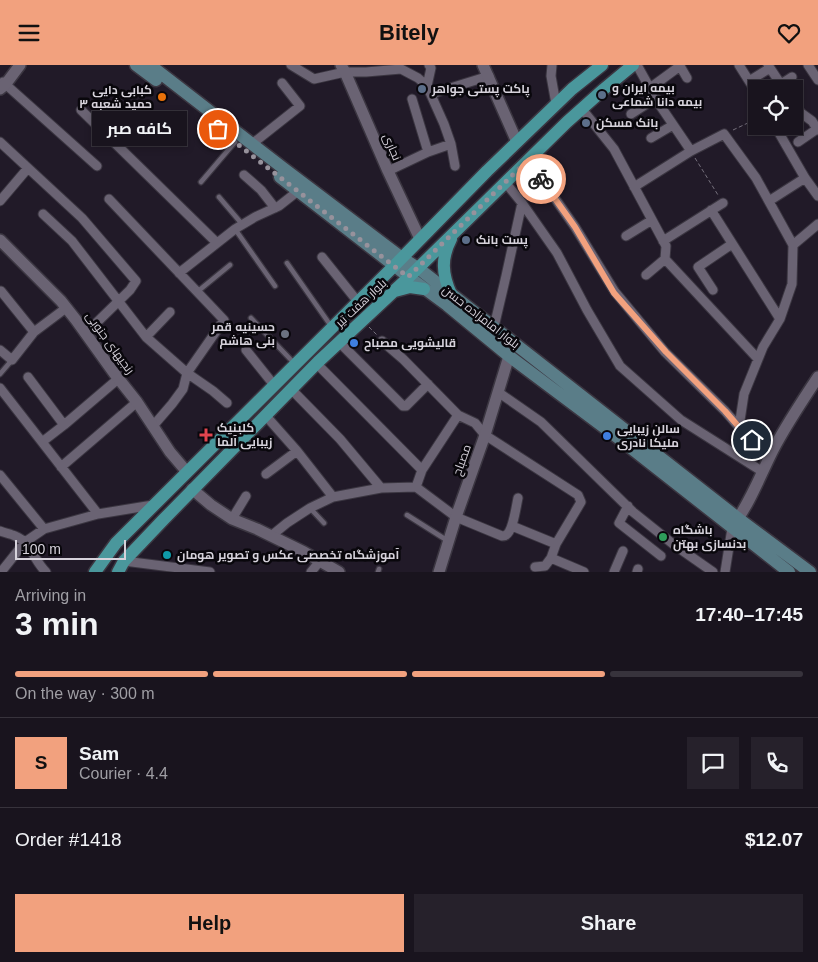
<!DOCTYPE html>
<meta charset="utf-8">
<style>
body{margin:0;font-family:Arial,Cairo,sans-serif;background:#26212b;color:#f1f3f6;height:100vh;display:flex;flex-direction:column;font-size:19px;white-space:nowrap}
*{box-sizing:border-box;margin:0}
p{font-size:16px;color:#9f9ea4}
.icon{flex:none;width:28px;height:28px;fill:none;stroke:currentColor;stroke-width:2;stroke-linecap:round;stroke-linejoin:round}
.map{position:relative;height:507px;overflow:hidden}
.sheet{display:flex;flex-direction:column;background:#19141e;flex:1}
.sheet>*{flex:none}
.buttons{position:absolute;left:748px;top:15px;display:grid;gap:10px}
.buttons a{display:grid;place-items:center;width:55px;height:55px;border-radius:0px;background:#19141e;box-shadow:0 2px 8px #0003,0 0 0 1px #37333c;font-size:25px}
.scale{position:absolute;left:15px;bottom:12px;width:111px;box-sizing:border-box;padding-left:5px;border:2px solid #d6d2db;border-top:0;font-size:14px;line-height:18px;white-space:nowrap;color:#d6d2db;-webkit-text-stroke:4px #09070c;paint-order:stroke}
.pin{position:absolute;display:grid;place-items:center;width:42px;height:42px;color:#fff;margin:-21px;border:2px solid #fff;border-radius:50%;box-shadow:0 1px 5px #0007}
.courier{position:absolute;display:grid;place-items:center;width:50px;height:50px;margin:-25px;border:4px solid #f2a17e;border-radius:50%;background:#fff;color:#222;box-shadow:0 1px 6px #0007}
.bubble{position:absolute;height:35px;border-radius:0px;background:#19141e;box-shadow:0 2px 8px #0003,0 0 0 1px #37333c;font-size:16px;font-weight:700;line-height:35px;text-align:center}
.head em{font-style:normal;font-weight:700}
.head div{display:flex;flex-direction:column-reverse}
.head{display:flex;align-items:center;justify-content:space-between;height:85px;padding:0 15px}
h1{font-size:32px;font-weight:700;line-height:38px}
.bar{display:grid;grid-template-columns:repeat(4,1fr);gap:8px 5px;align-content:center;height:60px;padding:0 15px}
.bar i{height:6px;border-radius:4px;background:#37333c}
.bar .active{background:#f2a17e}
.bar p{grid-column:span 4}
.line{display:flex;align-items:center;gap:12px;padding:0 15px;border-top:1px solid #37333c}
.line div{flex:1}
.round{display:grid;place-items:center;flex:none;width:52px;height:52px;border-radius:0px;background:#26212b}
.action{display:flex;gap:10px;margin-top:auto;padding:10px 15px}
.action a{flex:1;height:58px;border-radius:0px;background:#f2a17e;color:#111;font-size:20px;font-weight:700;line-height:58px;text-align:center}
.action a+a{background:#26212b;color:#f1f3f6}
header{display:flex;justify-content:space-between;align-items:center;height:65px;padding:0 15px;background:#f2a17e;color:#111;font-size:22px;font-weight:700}
.map>svg:first-child{display:block}
.lines{fill:none;stroke-linecap:round;stroke-linejoin:round}
.service-casing{stroke:#3b3641;stroke-width:7}
.minor-casing{stroke:#3b3641;stroke-width:11}
.tertiary-casing{stroke:#3b3641;stroke-width:14}
.secondary-casing{stroke:#3b3641;stroke-width:15}
.primary-casing{stroke:#3b3641;stroke-width:15}
.path{stroke:#75707c;stroke-width:1;stroke-dasharray:4 2.5;stroke-linecap:butt}
.service{stroke:#6a6373;stroke-width:4.5}
.minor{stroke:#6a6373;stroke-width:9}
.tertiary{stroke:#6a6373;stroke-width:11}
.secondary{stroke:#5a7d88;stroke-width:12}
.primary{stroke:#4a979c;stroke-width:12}
.done{stroke:#97929c;stroke-width:5;stroke-dasharray:0 9}
.route{stroke:#f2a17e;stroke-width:6}
.service-dot{fill:#5c6f8a;stroke:#09070c;stroke-width:2}
.food-dot{fill:#e8710a;stroke:#09070c;stroke-width:2}
.worship-dot{fill:#6b7280;stroke:#09070c;stroke-width:2}
.shop-dot{fill:#3f7fe0;stroke:#09070c;stroke-width:2}
.health-dot{fill:#e0444e;stroke:#09070c;stroke-width:2}
.leisure-dot{fill:#2e9e5b;stroke:#09070c;stroke-width:2}
.culture-dot{fill:#0f9aa8;stroke:#09070c;stroke-width:2}
.labels{text-anchor:middle;stroke-width:5;stroke-linejoin:round;paint-order:stroke}
.poi-label{font-size:12px;font-weight:bold;fill:#d6d2db;stroke:#09070c;text-anchor:start}
.street-label{font-size:12px;fill:#d6d2db;stroke:#09070c}
</style>
<header><svg class="icon" aria-label="menu" viewBox="0 0 24 24"><path d="M4 6h16M4 12h16M4 18h16"/></svg>Bitely<svg class="icon" aria-label="heart" viewBox="0 0 24 24"><path d="M12 20l-8-8c-3-5 5-10 8-4 3-6 11-1 8 4z"/></svg></header>
<div class="map">
<svg width="818" height="507" viewBox="0 0 818 507">
<rect width="100%" height="100%" fill="#211a28"/>
<g class="lines">
<g class="service-casing">
<path id="service" d="M201 117 235 77
M219 132 242 159
M235 164 275 221
M287 198 331 261
M197 227 230 200
M251 253 294 298
M0 309 12 295
M310 443 324 458
M407 450 448 476
M378 507 379 504"/>
</g>
<g class="minor-casing">
<path id="minor" d="M291 0 314 14 345 7H366L401 4 418 13 427 21 444 59 451 79 455 101
M552 0 551 11 556 39
M637 0 657 36 691 86 724 69 756 113 793 180
M739 0 756 27
M768 0 784 24
M808 0 818 15
M749 16 770 3
M3 17 97 101
M781 19 792 12
M427 21 431 3 429 0
M650 23 680 1 687 13
M431 29 489 11
M412 34 428 87
M794 38 801 48 812 56 818 65
M582 44 614 84 666 181 665 194 758 294
M81 45 217 178
M631 49 656 33
M775 61 805 113 818 131
M651 73 673 60
M0 77 82 153 136 216 130 225 86 268
M798 77 817 64
M252 79 300 41 282 18
M528 95 575 162 615 227 665 287 725 346 739 362 753 375 773 385
M388 106 428 87 451 79
M244 110 261 125 275 143
M505 117 522 138 557 188 587 245 620 301 681 355 763 407
M634 122 691 86
M109 134 224 255 187 308 183 324 172 339 153 361
M0 136 28 103
M769 136 805 113
M711 145 780 254
M43 149 72 176 146 272 187 308 213 326 227 338
M626 171 652 155
M663 176 723 138
M793 180 818 159
M322 192 358 237
M179 208 235 164 255 152 279 141 298 126
M646 210 665 194
M713 225 698 202 732 179
M1 226 34 267
M494 262 506 211 522 138
M146 272 170 247
M382 276 403 294 458 350 475 358 485 370 578 430 581 437 556 479 551 493 545 501 535 502
M339 277 403 341H406L428 319
M0 285 12 295 34 267 66 243
M246 285 274 320
M316 298 422 405
M28 312 64 360
M0 323 98 449
M291 324 340 374 381 423
M498 327 541 357 633 447 673 479 713 507
M266 351 297 386 333 432
M739 362 744 329 763 282 780 254 792 219 793 180
M42 377 64 360 118 314
M61 402 137 337
M266 409 297 386
M0 410 44 464
M416 422 422 405 458 350
M628 441 619 458 661 491
M232 454 246 431
M512 461 556 479
M0 466C5 468 11 469 15 471 31 477 34 496 46 507
M271 471 287 458 310 443 333 432 381 423 416 422 456 452 502 471C503 471 505 471 506 470 513 466 516 442 518 433
M551 493 584 507
M124 496 210 507
M1 507 25 477 44 464 98 449 153 440
M311 507 320 496
M614 507 623 486
M637 507 638 504
M725 507 732 463"/>
</g>
<g class="tertiary-casing">
<path id="tertiary" d="M341 0 345 7 388 106 420 174
M483 0 517 77
M0 24 5 20 20 0
M0 175 61 236 76 255 114 308 137 337 170 387 187 407
M192 424 211 440 232 454 257 464 304 487 339 507
M733 461C750 438 760 411 773 385 786 360 802 336 818 312
M439 507 456 452 485 370 509 291"/>
</g>
<g class="secondary-casing">
<path id="secondary" d="M136 0 156 15
M150 0 283 103 402 193 418 203 739 454 810 507
M280 112 409 212 447 240 509 291 617 372 789 507"/>
</g>
<g class="primary-casing">
<path id="primary" d="M451 174C441 193 442 209 451 229
M395 226 410 222 424 224
M95 507 116 478 394 201 487 106 572 24 602 0
M118 507 124 496 163 455 318 297 409 212 567 57 604 24 633 0"/>
</g>
<path class="path" d="M733 65 750 57 754 36
M695 93 718 130
M369 262 377 270"/>
<use href="#service" class="service"/>
<use href="#minor" class="minor"/>
<use href="#tertiary" class="tertiary"/>
<use href="#secondary" class="secondary"/>
<use href="#primary" class="primary"/>
</g>
<g class="lines">
<path class="done" d="M218 64 408 212 528 95 541 114"/>
<path class="route" d="M541 114 575 162 614 228 666 287 725 346 739 362 752 375"/>
</g>
<g class="service-dot">
<circle cx="422" cy="24" r="5"/>
<circle cx="602" cy="30" r="5"/>
<circle cx="586" cy="58" r="5"/>
<circle cx="466" cy="175" r="5"/>
</g>
<circle class="food-dot" cx="162" cy="32" r="5"/>
<circle class="worship-dot" cx="285" cy="269" r="5"/>
<g class="shop-dot">
<circle cx="354" cy="278" r="5"/>
<circle cx="607" cy="371" r="5"/>
</g>
<path class="health-dot" d="M203.5 362.5h5v5h5v5h-5v5h-5v-5h-5v-5h5z"/>
<circle class="leisure-dot" cx="663" cy="472" r="5"/>
<circle class="culture-dot" cx="167" cy="490" r="5"/>
<g class="labels">
<g class="poi-label">
<text x="612" y="27">بیمه ایران و<tspan x="612" dy="14">بیمه دانا شماعی</tspan></text>
<text x="432" y="28">پاکت پستی جواهر</text>
<text x="152" y="29" text-anchor="end">کبابی دایی<tspan x="152" dy="14">حمید شعبه ۳</tspan></text>
<text x="596" y="62">بانک مسکن</text>
<text x="476" y="179">پست بانک</text>
<text x="275" y="266" text-anchor="end">حسینیه قمر<tspan x="275" dy="14">بنی هاشم</tspan></text>
<text x="364" y="282">قالیشویی مصباح</text>
<text x="217" y="367">کلینیک<tspan x="217" dy="14">زیبایی آلما</tspan></text>
<text x="617" y="368">سالن زیبایی<tspan x="617" dy="14">ملیکا نادری</tspan></text>
<text x="673" y="469">باشگاه<tspan x="673" dy="14">بدنسازی بهتن</tspan></text>
<text x="177" y="494">آموزشگاه تخصصی عکس و تصویر هومان</text>
</g>
<g class="street-label">
<text transform="translate(392 82) rotate(67)" y="4">نجاری</text>
<text transform="translate(361 238) rotate(-43)" y="4">بلوار هفت تیر</text>
<text transform="translate(481 252) rotate(38)" y="4">بلوار امامزاده حسن</text>
<text transform="translate(110 278) rotate(54)" y="4">رنجیهای جنوبی</text>
<text transform="translate(462 395) rotate(-70)" y="4">مصباح</text>
</g>
</g>
</svg>
<div class="buttons">
<a><svg class="icon" aria-label="locate" viewBox="0 0 24 24"><circle cx="12" cy="12" r="6"/><path d="M12 2v4M12 18v4M2 12h4M18 12h4"/></svg></a>
</div>
<div class="scale">100 m</div>
<div class="pin" style="left:218px;top:64px;background:#ea580c"><svg class="icon" aria-label="bag" viewBox="0 0 24 24"><path d="M5 8h14l-1 12H6zM9 8a3 3 0 0 1 6 0"/></svg></div>
<div class="pin" style="left:752px;top:375px;background:#1f2937"><svg class="icon" aria-label="home" viewBox="0 0 24 24"><path d="M3 11l9-7 9 7M6 9v11h12V9"/></svg></div>
<div class="courier" style="left:541px;top:114px"><svg class="icon" aria-label="bike" viewBox="0 0 24 24"><circle cx="6" cy="16" r="4"/><circle cx="18" cy="16" r="4"/><path d="M6 16l4-8h5l3 8M10 8l3 8H6M13 5h3"/></svg></div>
<div class="bubble" style="left:92px;top:46px;width:95px">کافه صبر</div>
</div>
<section class="sheet">
<div class="head"><div><h1>3 min</h1><p>Arriving in</p></div><em>17:40–17:45</em></div>
<div class="bar"><i class="active"></i><i class="active"></i><i class="active"></i><i></i><p>On the way · 300 m</p></div>
<div class="line" style="height:90px"><b class="round" style="background:#f2a17e;color:#111">S</b><div><b>Sam</b><p>Courier · 4.4</p></div><a class="round"><svg class="icon" aria-label="chat" viewBox="0 0 24 24"><path d="M4 5h16v11H9l-5 4z"/></svg></a><a class="round"><svg class="icon" aria-label="phone" viewBox="0 0 24 24"><path d="M5 4h4l2 5-3 2q2 4 5 5l2-3 5 2v4C11 20 4 13 5 4z"/></svg></a></div>
<div class="line" style="height:65px"><div>Order #1418</div><b>$12.07</b></div>
<div class="action"><a>Help</a><a>Share</a></div>
</section>
